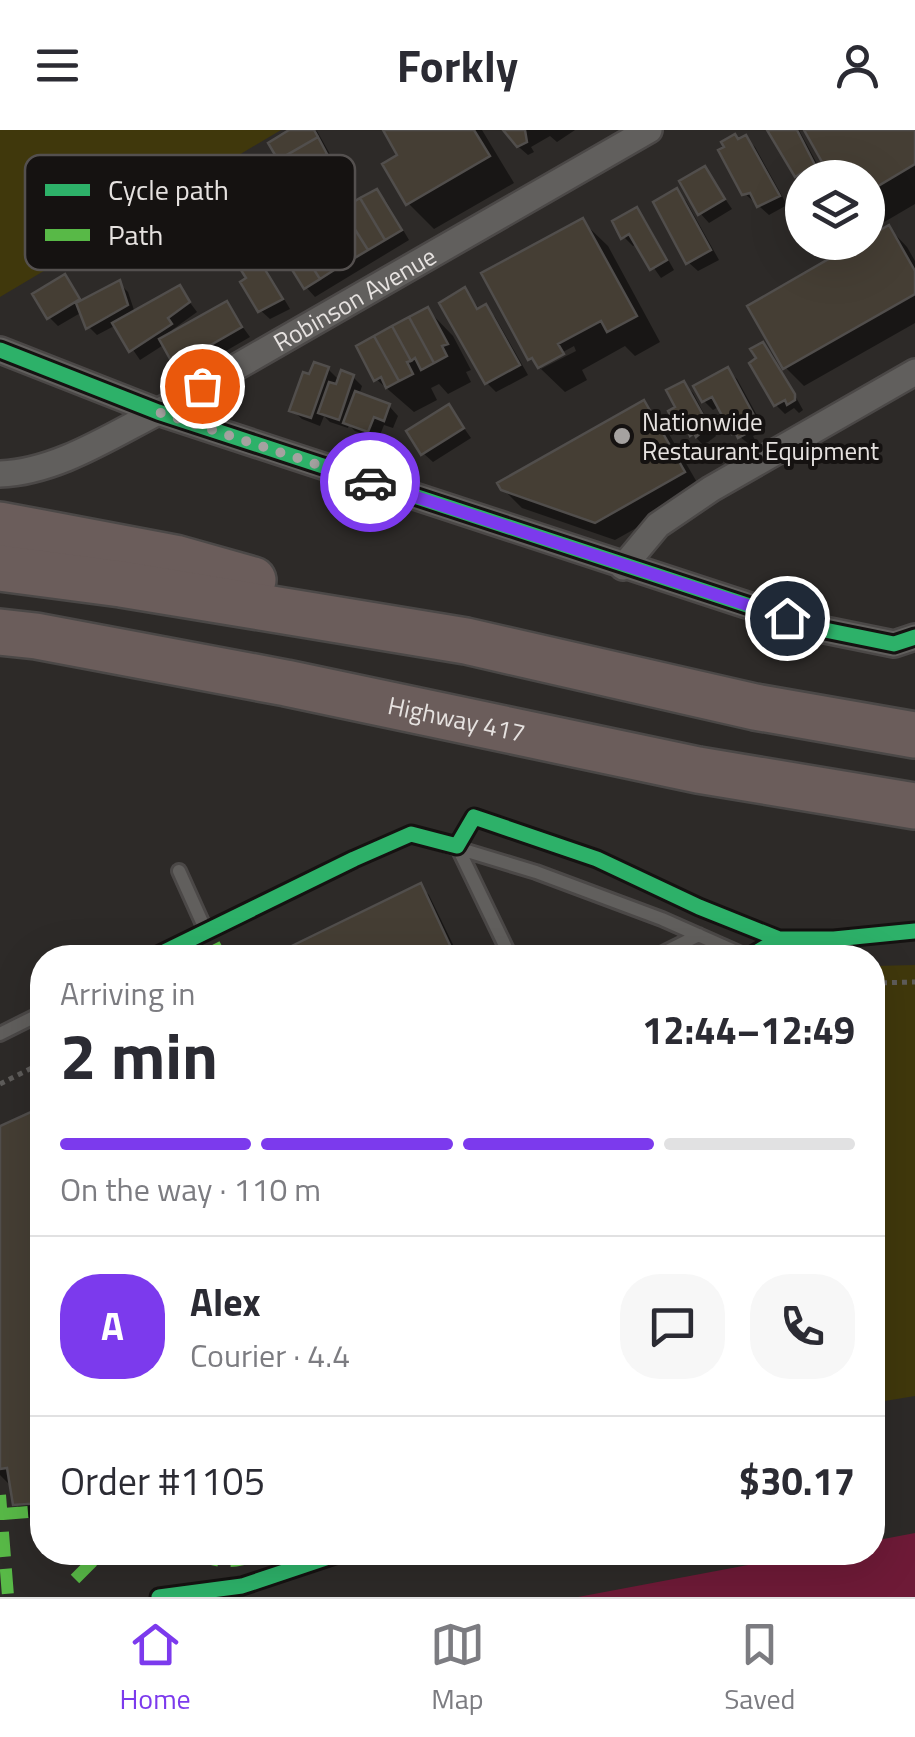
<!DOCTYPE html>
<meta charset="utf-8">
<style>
body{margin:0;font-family:"Titillium Web",sans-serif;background:#f7f7f7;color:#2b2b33;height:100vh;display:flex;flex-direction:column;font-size:38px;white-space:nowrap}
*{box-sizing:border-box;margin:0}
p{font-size:32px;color:#7c7c81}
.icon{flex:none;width:55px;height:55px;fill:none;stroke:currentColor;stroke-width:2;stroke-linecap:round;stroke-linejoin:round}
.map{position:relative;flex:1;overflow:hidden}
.sheet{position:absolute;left:30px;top:815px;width:855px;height:620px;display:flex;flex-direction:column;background:#fff;border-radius:40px;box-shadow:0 10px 40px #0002}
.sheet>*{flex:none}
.buttons{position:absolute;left:785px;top:30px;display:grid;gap:20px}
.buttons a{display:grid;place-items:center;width:100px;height:100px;border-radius:50%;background:#fff;box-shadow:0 10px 40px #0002;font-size:50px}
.pin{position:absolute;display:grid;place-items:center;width:85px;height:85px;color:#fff;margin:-42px;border:5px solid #fff;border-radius:50%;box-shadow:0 2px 10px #0007}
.courier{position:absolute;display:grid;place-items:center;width:100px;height:100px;margin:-50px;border:8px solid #7c3aed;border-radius:50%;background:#fff;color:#222;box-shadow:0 2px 12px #0007}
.overview em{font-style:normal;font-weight:700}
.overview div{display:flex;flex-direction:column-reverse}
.overview{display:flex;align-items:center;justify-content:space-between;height:170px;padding:0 30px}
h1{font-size:65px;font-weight:700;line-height:75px}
.bar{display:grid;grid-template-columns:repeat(4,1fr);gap:15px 10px;align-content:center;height:120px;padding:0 30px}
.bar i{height:12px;border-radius:8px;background:#e1e1e2}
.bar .selected{background:#7c3aed}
.bar p{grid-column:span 4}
.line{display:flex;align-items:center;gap:25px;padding:0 30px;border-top:2px solid #e1e1e2}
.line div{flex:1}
.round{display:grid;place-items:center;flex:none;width:105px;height:105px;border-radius:40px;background:#f7f7f7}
header{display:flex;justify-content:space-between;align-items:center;height:130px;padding:0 30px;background:#fff;font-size:45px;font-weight:700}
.tab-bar{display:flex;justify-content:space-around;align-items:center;height:140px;border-top:2px solid #e1e1e2;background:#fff;font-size:28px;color:#7c7c81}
.tab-bar a{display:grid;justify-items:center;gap:5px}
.tab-bar .selected{color:#7c3aed}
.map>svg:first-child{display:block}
.green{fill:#40380c}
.water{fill:#6e1a37}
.shadow{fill:#0007}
.building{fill:#453e34;stroke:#514e4c;stroke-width:2.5}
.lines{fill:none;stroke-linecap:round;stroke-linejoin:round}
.service-casing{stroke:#4b4847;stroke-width:18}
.minor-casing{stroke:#4b4847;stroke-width:30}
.motorway-casing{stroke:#4b4847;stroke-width:50}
.path{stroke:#5e5c5a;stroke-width:5;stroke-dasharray:5 5;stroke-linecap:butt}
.service{stroke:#615f5d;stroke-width:12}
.minor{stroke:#615f5d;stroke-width:25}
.motorway{stroke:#6b5d5b;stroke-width:45}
.quiet{stroke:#58b947;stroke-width:12;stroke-dasharray:25 12;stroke-linecap:butt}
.cycleway-casing{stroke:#151211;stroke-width:21}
.cycleway{stroke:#2db169;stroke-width:15}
.done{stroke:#a5a2a0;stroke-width:10;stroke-dasharray:0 18}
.route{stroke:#7c3aed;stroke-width:12}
.poi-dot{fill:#a5a2a0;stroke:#151211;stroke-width:4}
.labels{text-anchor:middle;stroke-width:8;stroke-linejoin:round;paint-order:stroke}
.street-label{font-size:25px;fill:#e6e2e0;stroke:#151211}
.poi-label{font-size:25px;fill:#e6e2e0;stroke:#151211;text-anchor:start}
.key{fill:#151211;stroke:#54504f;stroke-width:2.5}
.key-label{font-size:28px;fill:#e6e2e0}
</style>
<header><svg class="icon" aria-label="menu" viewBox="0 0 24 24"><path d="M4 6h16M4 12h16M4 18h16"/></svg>Forkly<svg class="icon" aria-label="person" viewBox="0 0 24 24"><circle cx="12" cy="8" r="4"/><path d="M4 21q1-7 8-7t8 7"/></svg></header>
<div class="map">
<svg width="915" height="1467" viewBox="0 0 915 1467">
<rect width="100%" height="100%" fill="#2d2a28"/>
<path class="green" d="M0 0H281L0 167Z
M915 835V1266L873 1273V836Z"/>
<path class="water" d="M915 1403V1467H578L812 1423 872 1422 873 1411Z"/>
<path class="shadow" d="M294 0 317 1 354 67 317 88 308 78Z
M385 0H482L514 53 434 99 408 73 401 26Z
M506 0H575L557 12 550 6 531 17 534 22 528 25 513 12Z
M770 0H799L823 45 802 48V50Z
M807 0H915V74L874 98 868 92V48Z
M746 8 755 17 787 75 769 85 744 63Z
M705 39 732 79 709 93 700 83Z
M377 62 386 71 409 110 315 167 306 157Z
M677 62 686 71 719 130 698 141 688 132Z
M636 80 645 89 674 140 661 148 637 114 633 116 624 107Z
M582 91 608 116 660 212 635 226 625 216 582 240 587 250 565 262 541 239 576 221 574 216 541 234V239L530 228Z
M889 98 907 117 915 131V193L804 256 785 237 868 110Z
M252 121 261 130 290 179 270 189 260 180 249 149Z
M65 147 84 172 119 153 128 162 135 183 179 158 197 182 172 200 174 203 226 174 250 207 186 244 165 214 140 230 116 195 97 205 88 196 82 182 58 196 49 187Z
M465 160 480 180 486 177 495 187 528 245 496 262 487 253Z
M428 180 453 206 471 240 466 242 471 252 448 264 439 254 431 258 437 270 414 282 376 249Z
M762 215 772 224 803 280 799 283 794 278 785 284 776 275 759 229Z
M328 239 340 251 353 247 362 256 359 265 389 276 398 286 393 298 384 295 378 310 355 301 349 295 348 298 330 292 324 286 320 296 302 289 292 280 311 247Z
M727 240 737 249 765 300 753 306 756 312 750 315 734 302 720 276 713 280 704 271Z
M684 254 693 263 716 306 708 312 702 314 691 302 687 304 678 295Z
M644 273 662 292 702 361 615 410 522 378 503 359Z
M449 277 471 308 433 332 423 323Z
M420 756 429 765 459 827 469 822 475 828H273Z
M42 979V1399L41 1400 16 1374 13 1358 0 1345V999Z"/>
<path class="building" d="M289 0H314L318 7 278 30 268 13Z
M383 0H474L490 26 406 75 382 34 397 25Z
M503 0H525L527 12 517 17Z
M767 0H797L815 35 795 47Z
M804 0H915V34L868 62V48H831Z
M735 4 738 9 746 5 780 66 757 77 750 63 742 65 718 20 724 17 721 12Z
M318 7 327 24 287 45 278 30Z
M327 24 337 40 296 62 287 45Z
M705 36 725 69 698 85 679 51Z
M677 58 711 120 686 134 653 72Z
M377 59 402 100 385 110 360 68Z
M360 68 385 110 368 120 342 79Z
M637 77 667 130 650 140 629 104 621 109 612 91Z
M342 79 368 120 353 129 327 87Z
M583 88 637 186 607 202 601 191 558 214 564 224 538 238 532 228 528 230 481 143Z
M889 95 915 141V164L783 239 747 176 858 112H868V107Z
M312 97 337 138 320 149 294 108Z
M294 108 320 149 304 159 278 117Z
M252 118 283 169 258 182 240 152 246 148 234 129Z
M65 144 80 169 47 189 32 164Z
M120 150 128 175 86 199 76 173Z
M180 155 190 172 168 188 172 194 129 222 112 193Z
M465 157 477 179 486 174 520 235 485 254 439 173Z
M227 171 242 197 174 236 159 209Z
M428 177 448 214 442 216 447 226 434 233 409 187Z
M409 187 434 233 421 240 415 228 411 231 392 196Z
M392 196 411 231 407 232 413 244 399 251 374 206Z
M374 206 399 251 386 258 381 247 374 251 356 216Z
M763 212 795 264V270L787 275 785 270 774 276 749 233 756 228 750 219Z
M314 232 329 237 311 288 289 281 303 242 309 244Z
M728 237 757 291 746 297 749 302 738 308 735 302 732 304 712 267 702 272 693 256Z
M341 240 354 245 339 290 318 283 329 252 336 254Z
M684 251 709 296 696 307 694 303 690 306 684 292 676 296 668 281 675 277 666 260Z
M355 261 390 274 384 291 374 287 368 302 343 293Z
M644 270 685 342 595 393 501 360 497 353Z
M449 274 464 298 421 325 406 301Z
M421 753 455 826 470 819 474 828H267Z
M42 977V1373L13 1375 7 1338 0 1339V996Z"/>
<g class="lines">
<g class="service-casing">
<path id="service" d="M457 716 511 828
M179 741 206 801
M152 828 354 729 411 704 536 742 662 789 750 828
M653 828 699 805
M0 904 42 883"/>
</g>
<g class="minor-casing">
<g id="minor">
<path d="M0 220 158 282 820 499 894 514 915 507"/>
<path id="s1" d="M0 344C56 342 109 307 158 282L649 0"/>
<path d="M623 437 658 395 711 359 915 242"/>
</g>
</g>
<g class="motorway-casing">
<g id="motorway">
<path d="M0 395 175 428 253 450"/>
<path d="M0 438 121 454 466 511 755 577 915 605"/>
<path id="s2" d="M0 502 36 506 286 553 698 640 915 676"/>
</g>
</g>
<path class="path" d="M872 853 915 852
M0 954 42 933"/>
<use href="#service" class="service"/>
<use href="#minor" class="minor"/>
<use href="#motorway" class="motorway"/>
<path class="quiet" d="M200 828 231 812
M0 1365 8 1466
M3 1384 42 1381
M195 1422C217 1436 242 1432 264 1422
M75 1449 102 1422"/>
<g class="cycleway-casing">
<path id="cycleway" d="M0 220 158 282 820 499 894 514 915 507
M749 827 779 809H834L915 801
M152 828 354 729 411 704 457 716 474 687 597 729 699 777 779 809 786 828
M159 1467 242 1456 344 1422"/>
</g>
<use href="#cycleway" class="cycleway"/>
</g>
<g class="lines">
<path class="done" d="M202 256 158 282 370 352"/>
<path class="route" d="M370 352 787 488"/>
</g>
<circle class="poi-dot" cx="622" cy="306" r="10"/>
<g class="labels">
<g class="street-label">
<text dy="9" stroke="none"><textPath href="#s1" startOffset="398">Robinson Avenue</textPath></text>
<text dy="9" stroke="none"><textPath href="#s2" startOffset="465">Highway 417</textPath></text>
</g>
<g class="poi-label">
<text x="642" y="301">Nationwide<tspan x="642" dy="29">Restaurant Equipment</tspan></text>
</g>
</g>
<rect x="25" y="25" width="330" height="115" rx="15" class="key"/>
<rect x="45" y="54" width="45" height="12" fill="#2db169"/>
<rect x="45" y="99" width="45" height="12" fill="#58b947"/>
<g class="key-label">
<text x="108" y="70">Cycle path</text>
<text x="108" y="115">Path</text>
</g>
</svg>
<div class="buttons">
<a><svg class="icon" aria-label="layers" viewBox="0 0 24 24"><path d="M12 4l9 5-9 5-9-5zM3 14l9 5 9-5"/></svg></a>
</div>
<div class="pin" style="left:202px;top:256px;background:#ea580c"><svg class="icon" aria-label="bag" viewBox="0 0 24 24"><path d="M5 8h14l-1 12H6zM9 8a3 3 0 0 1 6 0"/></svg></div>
<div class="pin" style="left:787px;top:488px;background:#1f2937"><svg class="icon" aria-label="home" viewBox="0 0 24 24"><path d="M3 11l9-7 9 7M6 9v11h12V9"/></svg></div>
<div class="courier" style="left:370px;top:352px"><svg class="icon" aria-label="car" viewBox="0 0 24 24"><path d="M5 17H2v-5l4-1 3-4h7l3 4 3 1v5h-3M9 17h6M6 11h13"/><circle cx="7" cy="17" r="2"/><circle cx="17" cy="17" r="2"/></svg></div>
<section class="sheet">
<div class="overview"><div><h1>2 min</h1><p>Arriving in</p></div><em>12:44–12:49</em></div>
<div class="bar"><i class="selected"></i><i class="selected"></i><i class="selected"></i><i></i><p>On the way · 110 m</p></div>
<div class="line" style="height:180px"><b class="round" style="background:#7c3aed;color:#fff">A</b><div><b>Alex</b><p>Courier · 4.4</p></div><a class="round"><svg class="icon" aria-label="chat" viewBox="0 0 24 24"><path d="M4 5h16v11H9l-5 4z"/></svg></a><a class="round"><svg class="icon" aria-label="phone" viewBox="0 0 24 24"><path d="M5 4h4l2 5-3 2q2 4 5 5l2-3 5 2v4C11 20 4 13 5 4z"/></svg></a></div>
<div class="line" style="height:130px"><div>Order #1105</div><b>$30.17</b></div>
</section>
</div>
<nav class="tab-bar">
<a class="selected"><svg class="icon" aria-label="home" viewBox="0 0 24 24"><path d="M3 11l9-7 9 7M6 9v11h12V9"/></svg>Home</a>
<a><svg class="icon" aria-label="map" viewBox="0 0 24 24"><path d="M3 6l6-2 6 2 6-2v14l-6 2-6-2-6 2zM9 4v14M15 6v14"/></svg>Map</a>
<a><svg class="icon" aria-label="saved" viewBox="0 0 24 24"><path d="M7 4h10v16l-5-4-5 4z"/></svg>Saved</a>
</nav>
